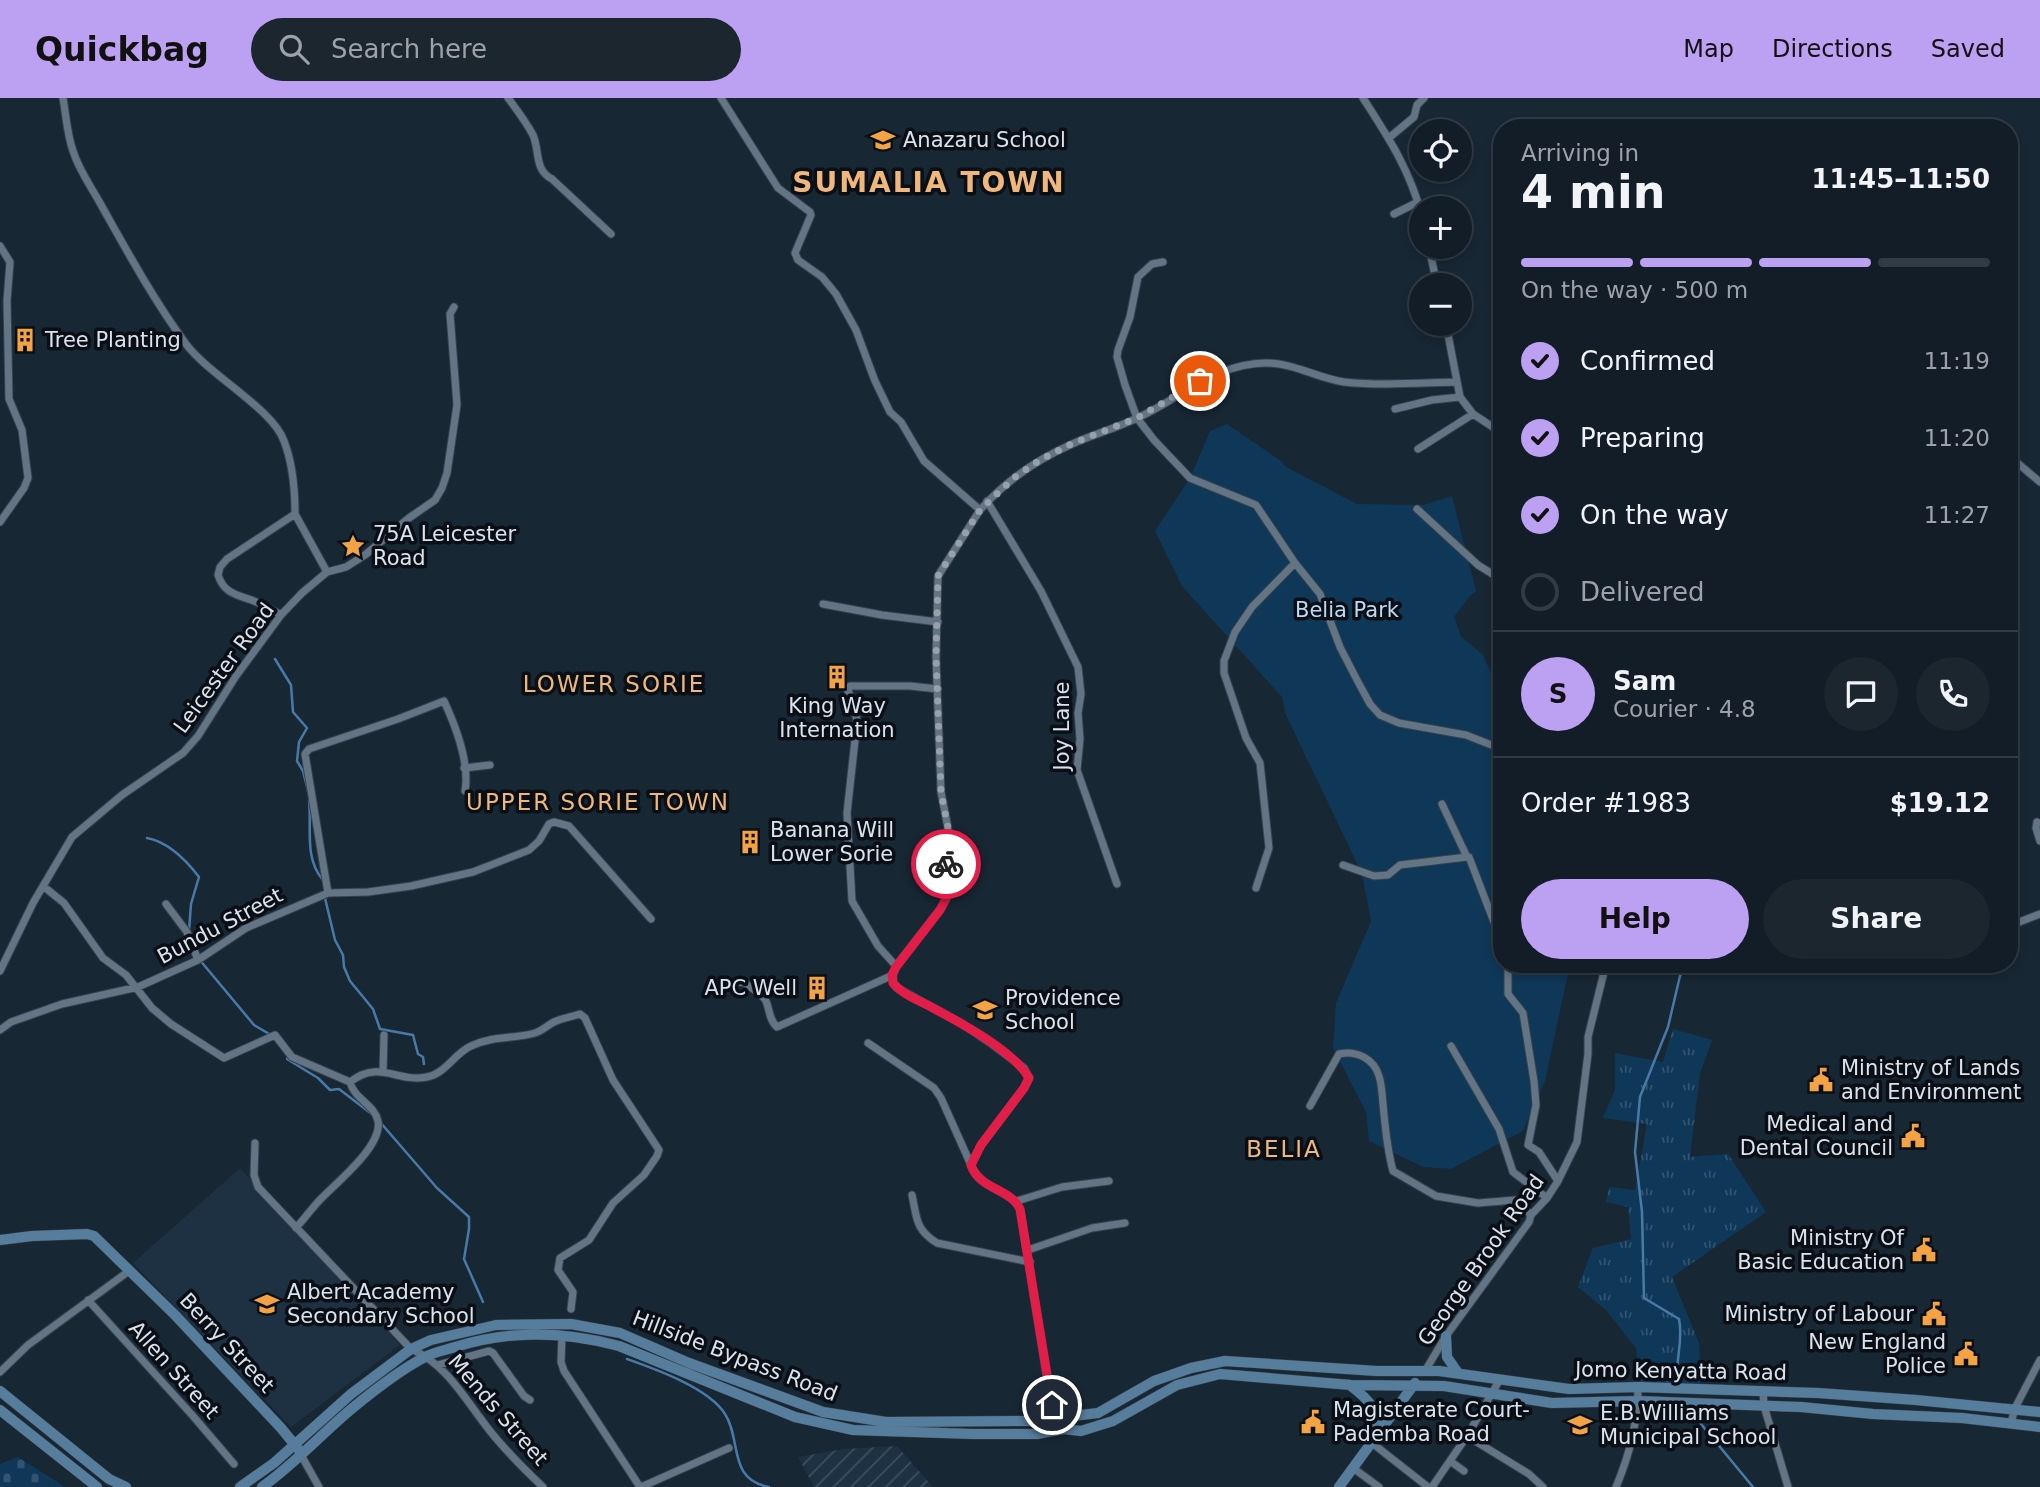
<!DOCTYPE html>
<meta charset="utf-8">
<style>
body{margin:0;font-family:"DejaVu Sans",sans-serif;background:#1b262f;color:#f1f3f6;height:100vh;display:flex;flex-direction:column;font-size:26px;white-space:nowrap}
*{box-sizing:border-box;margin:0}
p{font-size:23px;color:#9ca2a7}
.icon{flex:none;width:38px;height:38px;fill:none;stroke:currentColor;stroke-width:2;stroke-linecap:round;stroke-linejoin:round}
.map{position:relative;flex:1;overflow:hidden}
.sheet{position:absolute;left:1493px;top:21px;width:525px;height:854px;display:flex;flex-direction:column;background:#121d27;border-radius:28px;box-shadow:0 4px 10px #0003,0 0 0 2px #313b44}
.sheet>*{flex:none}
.controls{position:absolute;left:1409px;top:21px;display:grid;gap:14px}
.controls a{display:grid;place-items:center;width:63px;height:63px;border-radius:50%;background:#121d27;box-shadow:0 4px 10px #0003,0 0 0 2px #313b44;font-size:35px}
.pin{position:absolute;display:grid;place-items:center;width:60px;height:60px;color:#fff;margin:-30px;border:4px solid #fff;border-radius:50%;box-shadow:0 2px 7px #0007}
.courier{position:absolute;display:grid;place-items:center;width:70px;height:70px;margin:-35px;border:5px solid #e11d48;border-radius:50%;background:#fff;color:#222;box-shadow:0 2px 9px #0007}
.summary em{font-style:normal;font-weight:700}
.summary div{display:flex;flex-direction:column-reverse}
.summary{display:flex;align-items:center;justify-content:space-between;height:119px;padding:0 28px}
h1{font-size:46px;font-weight:700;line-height:52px}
.bar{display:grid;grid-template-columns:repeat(4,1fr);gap:10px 7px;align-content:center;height:84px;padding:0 28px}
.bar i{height:9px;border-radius:5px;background:#313b44}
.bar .selected{background:#bca0f2}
.bar p{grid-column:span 4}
.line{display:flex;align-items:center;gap:18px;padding:0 28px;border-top:2px solid #313b44}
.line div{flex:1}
.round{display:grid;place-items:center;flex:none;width:74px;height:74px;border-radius:37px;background:#1b262f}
ol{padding:0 28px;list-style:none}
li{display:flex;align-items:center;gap:21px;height:77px}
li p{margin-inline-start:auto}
li .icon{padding:7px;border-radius:50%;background:#bca0f2;color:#111;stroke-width:4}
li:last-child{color:#9ca2a7}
li i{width:38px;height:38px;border:4px solid #313b44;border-radius:50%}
.cta{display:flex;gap:14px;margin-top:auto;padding:14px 28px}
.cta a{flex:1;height:80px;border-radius:42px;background:#bca0f2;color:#111;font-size:28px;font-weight:700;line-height:80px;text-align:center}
.cta a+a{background:#1b262f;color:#f1f3f6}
header{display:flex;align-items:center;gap:42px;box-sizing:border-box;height:98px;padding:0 35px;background:#bca0f2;color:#111}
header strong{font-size:33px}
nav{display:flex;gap:38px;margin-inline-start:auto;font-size:24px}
.search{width:490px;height:63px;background:#1b262f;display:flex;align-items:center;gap:18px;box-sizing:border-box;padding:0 24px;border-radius:38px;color:#9ca2a7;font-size:26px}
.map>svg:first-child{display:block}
.built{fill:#1d3143}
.industrial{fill:url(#industrial-furrows)}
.grass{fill:url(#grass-tufts)}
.cemetery{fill:url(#cemetery-stones)}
.green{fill:#0f3758}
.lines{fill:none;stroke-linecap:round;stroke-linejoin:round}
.stream{stroke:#487aa7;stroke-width:2.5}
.street-casing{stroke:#37424d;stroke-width:9}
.secondary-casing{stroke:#37424d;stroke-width:11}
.street{stroke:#637484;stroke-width:7}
.secondary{stroke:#577d9d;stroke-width:10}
.done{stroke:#96a1ac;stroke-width:7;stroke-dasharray:0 12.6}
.route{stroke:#e11d48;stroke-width:9}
.labels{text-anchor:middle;stroke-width:7;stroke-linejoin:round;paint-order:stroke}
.poi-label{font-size:21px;fill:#dae3ec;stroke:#090f15;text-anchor:start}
.park-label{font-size:21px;fill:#bdd9f4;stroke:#090f15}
.street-label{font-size:21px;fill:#dae3ec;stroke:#090f15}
.neighbourhood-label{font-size:23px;letter-spacing:2px;fill:#f0b77c;stroke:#090f15}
.district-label{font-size:28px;font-weight:bold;letter-spacing:2px;fill:#f0b77c;stroke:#090f15}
</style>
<header>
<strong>Quickbag</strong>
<div class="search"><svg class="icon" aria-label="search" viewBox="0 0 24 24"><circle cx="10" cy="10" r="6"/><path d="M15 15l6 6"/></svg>Search here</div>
<nav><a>Map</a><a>Directions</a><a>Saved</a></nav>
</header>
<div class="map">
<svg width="2040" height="1389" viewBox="0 0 2040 1389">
<defs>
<pattern id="industrial-furrows" width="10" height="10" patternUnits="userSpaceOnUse" patternTransform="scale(1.75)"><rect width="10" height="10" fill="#1d3143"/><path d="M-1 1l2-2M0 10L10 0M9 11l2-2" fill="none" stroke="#3d4f5e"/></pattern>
<pattern id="grass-tufts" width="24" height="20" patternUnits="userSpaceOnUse" patternTransform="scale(1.75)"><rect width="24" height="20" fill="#0f3758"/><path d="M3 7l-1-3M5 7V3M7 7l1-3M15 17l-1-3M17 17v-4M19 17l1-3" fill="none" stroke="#315470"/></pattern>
<pattern id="cemetery-stones" width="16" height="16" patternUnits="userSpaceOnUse" patternTransform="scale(1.75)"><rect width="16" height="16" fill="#0f3758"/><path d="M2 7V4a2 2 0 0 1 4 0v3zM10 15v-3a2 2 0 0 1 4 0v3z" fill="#315470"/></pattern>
</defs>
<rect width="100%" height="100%" fill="#182734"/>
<path class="built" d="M240 1070 400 1247 291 1329 133 1165Z"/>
<path class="industrial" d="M897 1348 933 1389H814L798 1359 844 1351Z"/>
<path class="grass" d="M1673 931 1712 942 1700 975 1690 1059 1728 1056 1766 1114 1672 1179 1699 1245 1701 1292 1640 1285 1636 1250 1606 1212 1578 1189 1593 1150 1631 1141 1628 1109 1606 1104 1609 1089 1635 1092 1647 1026 1603 1020 1615 992V955L1663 964Z"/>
<path class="cemetery" d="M18 1359 65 1389H0V1366Z"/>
<path class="green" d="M1227 326 1281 363 1286 369 1357 406 1423 407 1452 398 1476 493 1469 499 1454 519 1461 538 1483 557 1501 598 1502 866H1570L1545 983 1523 1033 1451 1071 1423 1069 1369 1043 1366 1014 1333 950 1336 905 1371 823 1362 776 1286 617 1282 599 1182 488 1155 433 1190 380 1210 333Z"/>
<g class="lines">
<path class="stream" d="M275 561 291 587 293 614 307 630 299 644 297 663 303 673 308 693
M309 703C312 730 304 758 322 781
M147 740C169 744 186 762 199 779L191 806 189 833
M325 800 335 842 343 857 344 869 350 883 373 911 380 931 413 937 418 956 423 959 424 966
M199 861 254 927 271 937
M289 958 287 961 318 980 330 992 339 991 373 1017
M380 1024 437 1090 469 1119V1131L464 1161 483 1204
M627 1261C655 1271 709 1290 725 1316 742 1342 727 1381 769 1389
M1678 1287C1674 1264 1684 1243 1679 1221L1644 1200 1642 1114 1635 1054 1640 999 1668 929 1680 878 1688 866
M1687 1309 1753 1389"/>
<g class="street-casing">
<path id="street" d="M63 0C66 17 67 36 73 53 79 72 90 87 100 105 127 153 153 201 186 246 209 277 273 311 284 343 293 366 295 392 295 416L227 461 220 469 218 477C224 496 238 497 254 503 264 507 272 512 281 517
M508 0C517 12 526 24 533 37 540 53 534 72 552 81L611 136
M721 0 778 90 810 114 811 117 795 155 798 162 822 179 836 196 856 232 875 283 890 314 901 324 924 363 980 412
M1363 0C1388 39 1409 70 1421 115
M1390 39 1414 19 1417 7 1424 0
M1394 116 1418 104
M0 148 10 164 7 203 9 301 22 332 28 380 24 390 0 424
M1429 149 1437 187
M1163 164 1152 166 1138 179 1130 219 1118 252 1117 259 1125 287 1137 320 1154 342 1190 380 1256 407 1295 465 1320 496 1340 549 1357 582 1370 606 1380 617 1399 625 1466 637 1494 648 1502 655
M1446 226 1460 299 1473 316 1502 335
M1395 311 1432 302 1460 299
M1418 351 1473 316
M2009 358 2040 384
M987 403 1041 493 1078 569 1081 596 1078 615 1080 641 1077 672 1117 786
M1417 411 1478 467 1502 482
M295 416 327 474
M823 506 882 517 938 524
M464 670 490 667
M1442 706 1467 759H1469L1502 845
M2037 724 2036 730 2040 743
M1343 767 1374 778 1388 777 1400 767 1467 759
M43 788 64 805 103 860 126 877 152 910 171 926 224 960 275 937 292 959 350 984C354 1001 375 1007 378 1023 383 1049 333 1087 317 1105 310 1113 303 1122 296 1130
M1256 790 1269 750 1260 665 1246 640 1224 575V563L1235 534 1252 509 1295 465
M328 795 305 656 309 651 398 621 444 603C456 629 470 665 465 693
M166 806 187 834 198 862
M2009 828 2040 816
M1508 866V896L1523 915 1534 983 1536 1007 1528 1047 1539 1054 1558 1083
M896 868 878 848 852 803 847 715 857 624 854 605 848 593 850 588H910L938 591
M0 873 33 805 72 739 122 697 183 655 198 638 236 578 281 517 302 495 327 474 346 469 365 457 409 420 435 402 442 390 447 375 457 307 450 216 454 209
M893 877 896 868 940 812 948 797 945 757 948 730 941 694 936 559 938 478 980 412C1005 384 1036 362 1070 347 1091 337 1114 331 1135 321 1179 302 1215 265 1266 265 1294 265 1317 280 1344 284 1380 288 1419 285 1456 284
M893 877V885L897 890 961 925 989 944 1024 970 1029 980 1024 990 981 1047 971 1067C978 1091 1011 1091 1020 1111L1049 1292 1056 1321 1064 1331
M723 885 744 884C750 890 762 895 766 903 770 913 769 922 777 929L893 877
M0 932 11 924 62 906 138 889 198 862 246 830 328 795 368 794 411 788 473 774 529 752 539 743 549 726 554 724 569 728 651 821
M868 945 934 990 941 1000 971 1067
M1451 948 1499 1031 1513 1074 1547 1100
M383 974 384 937
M350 984C379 961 397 985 427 979 445 976 455 955 471 948 491 938 514 941 535 935 542 933 548 927 554 924 562 920 571 919 580 916L585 920 613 982 659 1052 657 1058 644 1077 613 1105 589 1142 560 1160 558 1172 573 1194 571 1211
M1310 1008 1339 956C1357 952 1374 961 1379 978 1382 987 1382 997 1383 1006 1385 1029 1387 1051 1393 1073L1436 1098 1478 1105 1516 1102 1531 1117
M255 1045 254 1077 258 1089 411 1251C447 1266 466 1303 490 1333 506 1353 524 1371 543 1389
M912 1097C917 1120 915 1131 937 1145L1030 1164
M1017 1103 1062 1089 1109 1083
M1028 1152 1092 1130 1125 1125
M88 1202 193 1318 234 1366
M562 1237 561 1264 564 1273 640 1389
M438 1267 489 1253 493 1255 524 1298 530 1302
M1425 1273 1446 1238 1529 1124 1531 1117 1547 1100 1558 1083 1577 1044 1588 956V939L1606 866
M0 1274 28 1247 129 1173
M1763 1293 1764 1308 1788 1389
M2011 1325 2015 1310 2040 1262
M1467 1338 1529 1376 1543 1389
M1372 1345 1428 1389
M301 1357 319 1389
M1450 1363 1464 1373
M1353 1370 1379 1389
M641 1389 729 1350
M1432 1389 1467 1338 1499 1283
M1616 1389C1630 1356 1638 1325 1638 1289"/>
</g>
<g class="secondary-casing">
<path id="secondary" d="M0 1142 32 1138 87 1136 94 1138 175 1217 281 1330 299 1352
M1446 1238 1447 1259 1458 1275
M1351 1288C1372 1304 1375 1309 1378 1335
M0 1293 109 1381 126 1389
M0 1312 97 1389
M240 1389 274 1365 351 1296 411 1251 431 1242 496 1227 571 1226 620 1235 689 1265 823 1314 886 1324 1031 1323 1098 1315 1154 1283 1191 1270 1225 1263 1377 1273H1439L1569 1291 1638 1289 1818 1295 1916 1302 2040 1314
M262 1389C296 1365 323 1334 355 1308 377 1290 400 1272 425 1259 434 1254 446 1252 455 1249 509 1232 565 1233 619 1248L795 1319 853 1332 973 1336H1037L1064 1331 1081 1333 1113 1323 1177 1287 1220 1276 1351 1287 1444 1288 1552 1305 1638 1303 1801 1309 1873 1316 1962 1320 2040 1329
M1339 1389 1415 1285"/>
</g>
<use href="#street" class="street"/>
<use href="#secondary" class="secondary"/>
</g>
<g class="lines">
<path class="done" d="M946 766 948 730 941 694 936 559 938 478 980 412 1015 379 1040 362 1071 346 1137 320 1200 283"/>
<path class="route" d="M946 766 948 797 940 812 896 869 892 877 893 885C902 896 918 902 931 909 959 924 1013 952 1029 980L1024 990 981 1047 971 1067C979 1091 1011 1091 1020 1111L1052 1307"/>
</g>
<defs>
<g id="school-bare" transform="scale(1.89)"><path d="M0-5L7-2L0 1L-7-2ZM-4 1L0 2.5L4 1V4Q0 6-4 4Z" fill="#f4a344" stroke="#090f15" stroke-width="2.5" paint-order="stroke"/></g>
<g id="building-bare" transform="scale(1.89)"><path d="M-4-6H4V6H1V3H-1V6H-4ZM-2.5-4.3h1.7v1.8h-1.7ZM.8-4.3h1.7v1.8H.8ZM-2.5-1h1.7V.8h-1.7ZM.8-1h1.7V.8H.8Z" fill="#f4a344" stroke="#090f15" stroke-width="2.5" paint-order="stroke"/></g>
<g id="sight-bare" transform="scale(1.89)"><path d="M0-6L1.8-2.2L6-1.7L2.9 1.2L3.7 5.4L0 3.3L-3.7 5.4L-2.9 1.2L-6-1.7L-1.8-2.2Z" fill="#f4a344" stroke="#090f15" stroke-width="2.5" paint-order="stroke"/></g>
<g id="civic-bare" transform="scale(1.89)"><path d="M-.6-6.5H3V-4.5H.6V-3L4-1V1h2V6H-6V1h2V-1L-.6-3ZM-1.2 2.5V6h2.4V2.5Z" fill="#f4a344" stroke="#090f15" stroke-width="2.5" paint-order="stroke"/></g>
</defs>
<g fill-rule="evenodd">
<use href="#school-bare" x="883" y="42"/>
<use href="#building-bare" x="25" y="242"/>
<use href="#sight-bare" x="353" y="448"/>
<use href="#building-bare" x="837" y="579"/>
<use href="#building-bare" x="750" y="744"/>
<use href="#building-bare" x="817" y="890"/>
<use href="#school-bare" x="985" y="912"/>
<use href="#civic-bare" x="1821" y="982"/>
<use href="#civic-bare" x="1913" y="1038"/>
<use href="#civic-bare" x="1924" y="1152"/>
<use href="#school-bare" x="267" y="1206"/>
<use href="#civic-bare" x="1934" y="1216"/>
<use href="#civic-bare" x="1966" y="1256"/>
<use href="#civic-bare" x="1313" y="1324"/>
<use href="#school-bare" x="1580" y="1327"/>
</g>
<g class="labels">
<g class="poi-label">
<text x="903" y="49">Anazaru School</text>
<text x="45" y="249">Tree Planting</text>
<text x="373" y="443">75A Leicester<tspan x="373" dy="24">Road</tspan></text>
<text x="837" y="615" text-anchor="middle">King Way<tspan x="837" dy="24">Internation</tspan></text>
<text x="770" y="739">Banana Will<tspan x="770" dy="24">Lower Sorie</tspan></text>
<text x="797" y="897" text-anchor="end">APC Well</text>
<text x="1005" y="907">Providence<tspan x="1005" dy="24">School</tspan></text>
<text x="1841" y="977">Ministry of Lands<tspan x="1841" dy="24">and Environment</tspan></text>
<text x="1893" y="1033" text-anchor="end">Medical and<tspan x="1893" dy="24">Dental Council</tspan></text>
<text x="1904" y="1147" text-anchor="end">Ministry Of<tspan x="1904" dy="24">Basic Education</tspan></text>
<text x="287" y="1201">Albert Academy<tspan x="287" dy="24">Secondary School</tspan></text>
<text x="1914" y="1223" text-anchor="end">Ministry of Labour</text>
<text x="1946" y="1251" text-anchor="end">New England<tspan x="1946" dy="24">Police</tspan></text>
<text x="1333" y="1319">Magisterate Court-<tspan x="1333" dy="24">Pademba Road</tspan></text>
<text x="1600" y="1322">E.B.Williams<tspan x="1600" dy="24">Municipal School</tspan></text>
</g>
<g class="park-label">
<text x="1347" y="519">Belia Park</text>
</g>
<g class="street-label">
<text transform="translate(224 570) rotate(-54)" y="7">Leicester Road</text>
<text transform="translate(1062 628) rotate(-90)" y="7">Joy Lane</text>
<text transform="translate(220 828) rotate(-28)" y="7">Bundu Street</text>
<text transform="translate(1481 1162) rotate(-55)" y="7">George Brook Road</text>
<text transform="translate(227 1245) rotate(47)" y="7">Berry Street</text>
<text transform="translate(735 1258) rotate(21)" y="7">Hillside Bypass Road</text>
<text transform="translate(174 1272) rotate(48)" y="7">Allen Street</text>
<text transform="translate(1681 1273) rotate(1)" y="7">Jomo Kenyatta Road</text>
<text transform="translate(498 1312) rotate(49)" y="7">Mends Street</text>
</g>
<g class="neighbourhood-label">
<text x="614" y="594">LOWER SORIE</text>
<text x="598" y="712">UPPER SORIE TOWN</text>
<text x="1284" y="1059">BELIA</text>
</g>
<g class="district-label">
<text x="929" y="94">SUMALIA TOWN</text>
</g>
</g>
</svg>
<div class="controls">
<a><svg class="icon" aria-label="locate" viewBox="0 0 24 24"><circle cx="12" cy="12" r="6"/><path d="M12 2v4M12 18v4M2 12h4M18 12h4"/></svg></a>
<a>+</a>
<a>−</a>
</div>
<div class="pin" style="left:1200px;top:283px;background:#ea580c"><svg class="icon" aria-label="bag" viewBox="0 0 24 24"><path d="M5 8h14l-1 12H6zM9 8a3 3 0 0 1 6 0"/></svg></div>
<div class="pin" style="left:1052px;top:1307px;background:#1f2937"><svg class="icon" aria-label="home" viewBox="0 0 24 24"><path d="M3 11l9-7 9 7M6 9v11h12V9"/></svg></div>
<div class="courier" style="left:946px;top:766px"><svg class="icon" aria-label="bike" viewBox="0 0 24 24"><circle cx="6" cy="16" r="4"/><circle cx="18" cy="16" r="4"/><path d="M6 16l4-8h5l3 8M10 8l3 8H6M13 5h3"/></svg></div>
<section class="sheet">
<div class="summary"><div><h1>4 min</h1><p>Arriving in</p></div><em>11:45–11:50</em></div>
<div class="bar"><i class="selected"></i><i class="selected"></i><i class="selected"></i><i></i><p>On the way · 500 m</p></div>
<ol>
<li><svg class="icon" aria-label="check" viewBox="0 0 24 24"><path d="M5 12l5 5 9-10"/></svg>Confirmed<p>11:19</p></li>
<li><svg class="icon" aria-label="check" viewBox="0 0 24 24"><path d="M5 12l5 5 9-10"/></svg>Preparing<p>11:20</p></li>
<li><svg class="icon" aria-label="check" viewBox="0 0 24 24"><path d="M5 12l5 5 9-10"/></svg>On the way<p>11:27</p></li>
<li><i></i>Delivered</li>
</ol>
<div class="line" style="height:126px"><b class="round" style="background:#bca0f2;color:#111">S</b><div><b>Sam</b><p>Courier · 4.8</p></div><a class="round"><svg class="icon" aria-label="chat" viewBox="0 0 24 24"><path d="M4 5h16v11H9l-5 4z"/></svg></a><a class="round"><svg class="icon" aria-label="phone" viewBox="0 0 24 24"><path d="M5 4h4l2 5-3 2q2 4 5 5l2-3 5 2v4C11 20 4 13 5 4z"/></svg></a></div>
<div class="line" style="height:91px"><div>Order #1983</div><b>$19.12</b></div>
<div class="cta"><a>Help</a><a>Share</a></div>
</section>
</div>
